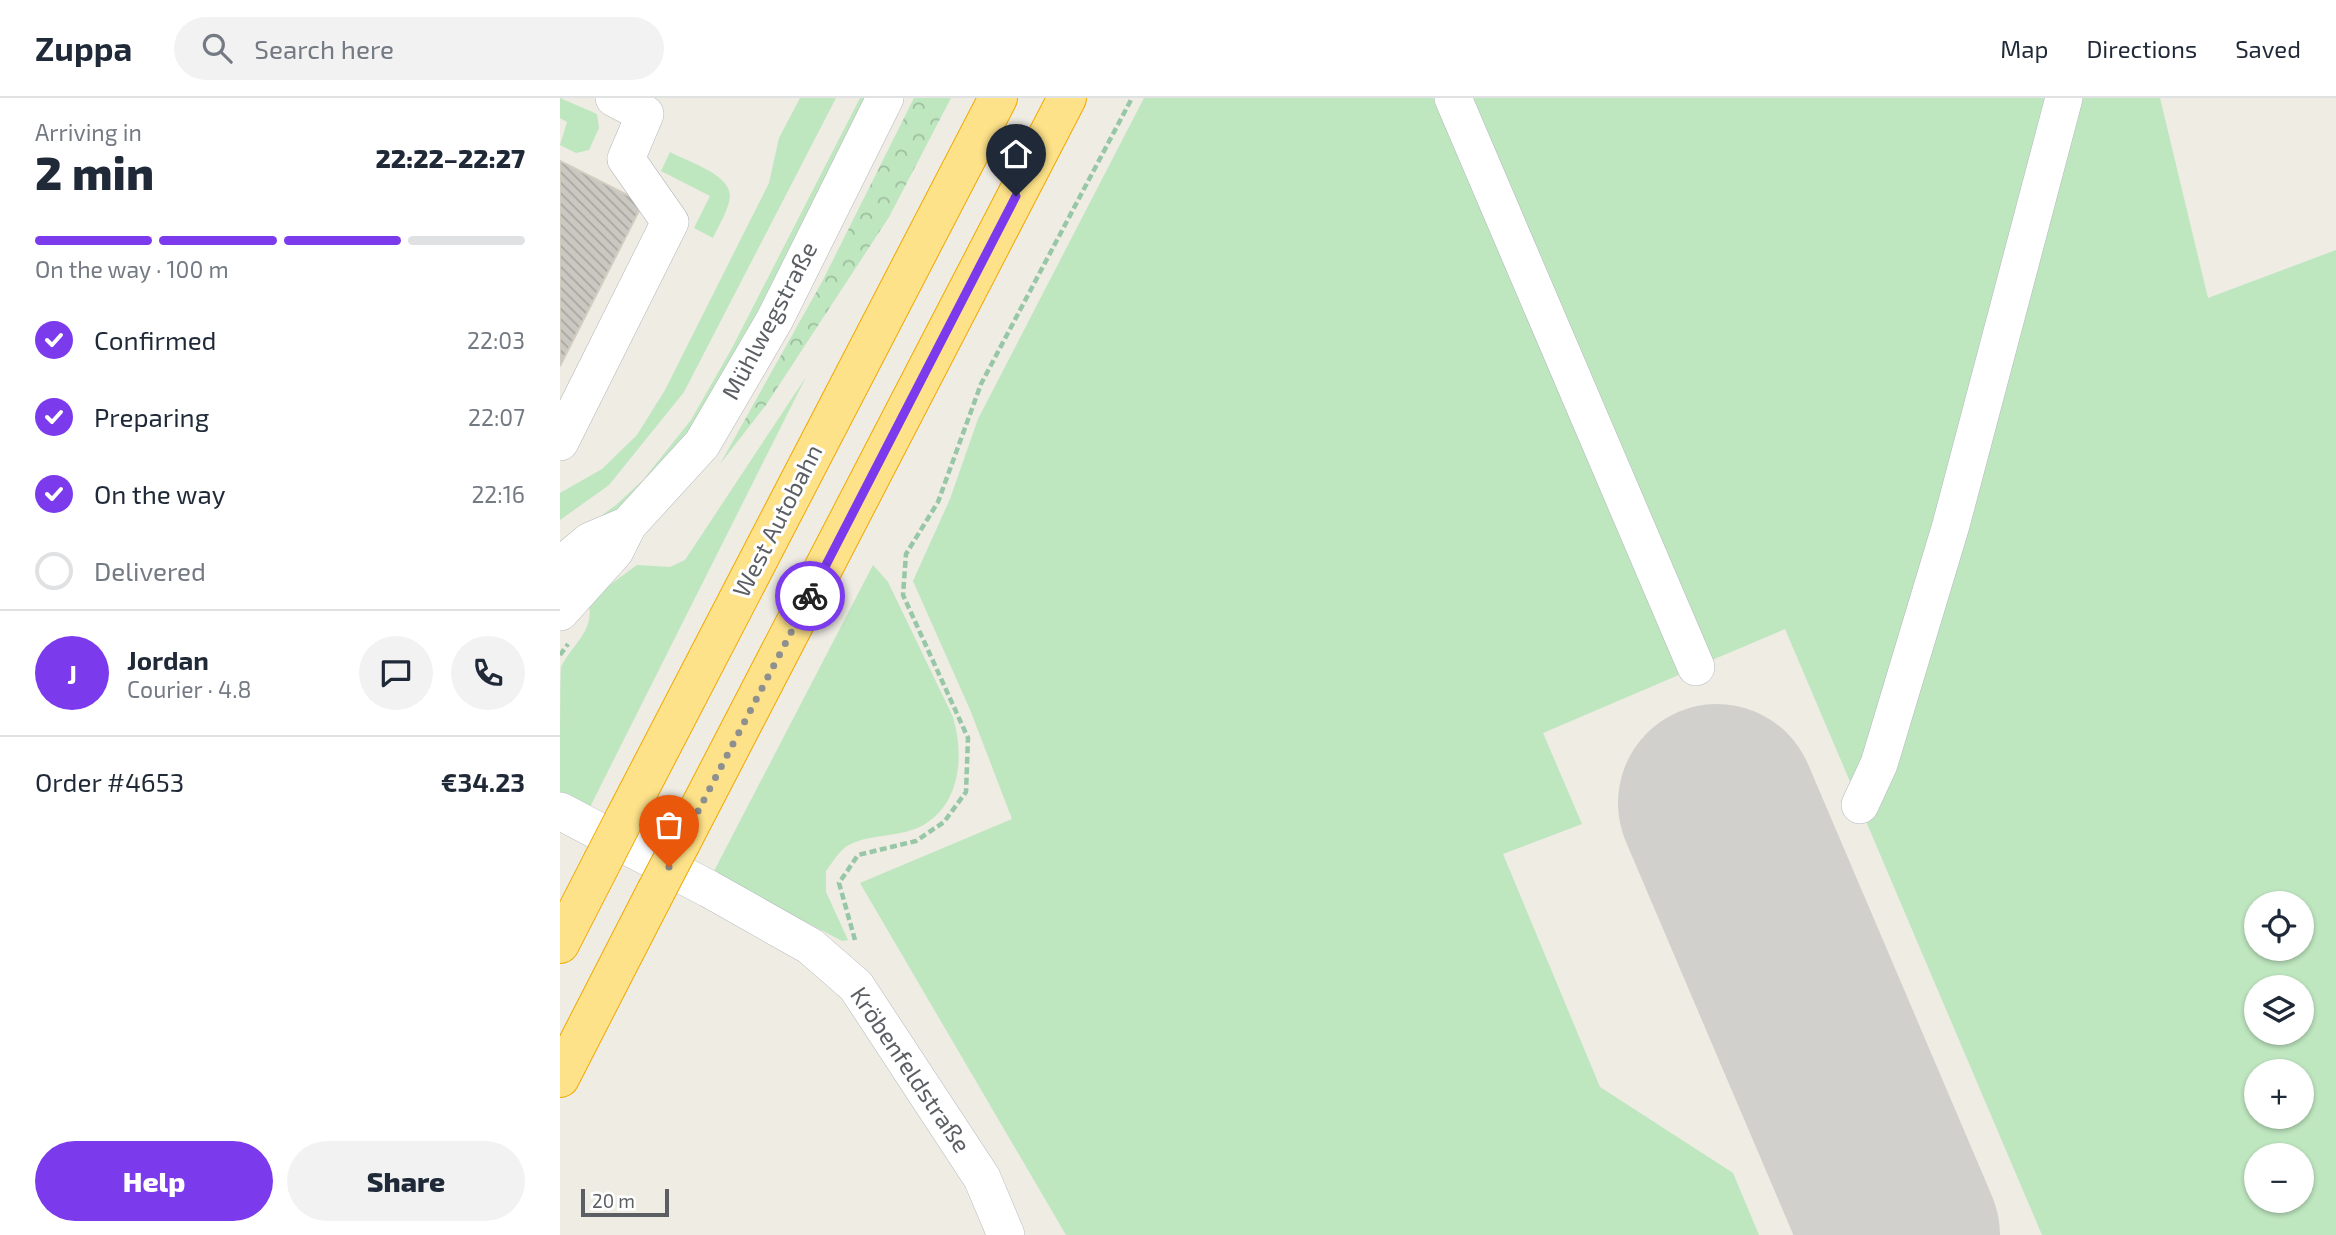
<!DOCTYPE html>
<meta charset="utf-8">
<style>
body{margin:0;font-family:"Exo 2",sans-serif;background:#f2f2f3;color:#1f2937;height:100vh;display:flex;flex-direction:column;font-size:26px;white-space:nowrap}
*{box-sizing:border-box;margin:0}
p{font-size:23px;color:#747a83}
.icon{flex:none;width:38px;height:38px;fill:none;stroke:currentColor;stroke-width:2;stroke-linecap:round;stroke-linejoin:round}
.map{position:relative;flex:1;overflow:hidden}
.drawer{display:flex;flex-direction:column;background:#fff;width:560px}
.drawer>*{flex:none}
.fabs{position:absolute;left:1684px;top:793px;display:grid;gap:14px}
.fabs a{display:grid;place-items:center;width:70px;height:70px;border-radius:50%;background:#fff;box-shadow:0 2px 5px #0004;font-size:35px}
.scale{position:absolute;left:21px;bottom:18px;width:88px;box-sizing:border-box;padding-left:7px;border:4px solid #5b5f64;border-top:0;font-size:19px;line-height:24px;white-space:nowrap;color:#5b5f64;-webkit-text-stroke:5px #fff;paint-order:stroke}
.pin{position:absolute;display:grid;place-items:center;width:60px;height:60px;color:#fff;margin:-72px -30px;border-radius:50% 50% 50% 0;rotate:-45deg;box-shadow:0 0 7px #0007}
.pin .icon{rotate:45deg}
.courier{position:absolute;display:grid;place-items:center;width:70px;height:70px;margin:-35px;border:5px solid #7c3aed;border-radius:50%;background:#fff;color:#222;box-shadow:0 2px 9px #0007}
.overview em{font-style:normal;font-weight:800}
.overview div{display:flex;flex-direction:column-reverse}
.overview{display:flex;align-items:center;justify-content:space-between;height:119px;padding:0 35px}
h1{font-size:46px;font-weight:800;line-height:52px}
.bar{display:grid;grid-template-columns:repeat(4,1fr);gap:10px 7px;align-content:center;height:84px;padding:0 35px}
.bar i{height:9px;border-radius:5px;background:#e0e1e3}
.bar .active{background:#7c3aed}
.bar p{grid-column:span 4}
.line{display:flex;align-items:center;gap:18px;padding:0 35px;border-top:2px solid #e0e1e3}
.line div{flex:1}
.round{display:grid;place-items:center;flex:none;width:74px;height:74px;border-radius:37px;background:#f2f2f3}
ol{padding:0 35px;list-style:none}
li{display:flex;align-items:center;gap:21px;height:77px}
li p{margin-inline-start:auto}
li .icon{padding:7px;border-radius:50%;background:#7c3aed;color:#fff;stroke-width:4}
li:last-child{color:#747a83}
li i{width:38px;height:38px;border:4px solid #e0e1e3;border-radius:50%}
.cta{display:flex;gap:14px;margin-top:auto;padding:14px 35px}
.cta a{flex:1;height:80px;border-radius:42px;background:#7c3aed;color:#fff;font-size:28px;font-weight:800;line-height:80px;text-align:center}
.cta a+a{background:#f2f2f3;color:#1f2937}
header{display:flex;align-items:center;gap:42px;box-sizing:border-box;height:98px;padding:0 35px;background:#fff;border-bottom:2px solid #e0e1e3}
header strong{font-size:33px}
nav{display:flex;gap:38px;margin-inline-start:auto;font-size:24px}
.search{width:490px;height:63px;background:#f2f2f3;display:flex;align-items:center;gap:18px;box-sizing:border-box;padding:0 24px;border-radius:38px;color:#747a83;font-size:26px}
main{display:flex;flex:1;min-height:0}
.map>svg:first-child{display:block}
.grass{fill:#bee6bf;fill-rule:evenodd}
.forest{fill:url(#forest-crowns)}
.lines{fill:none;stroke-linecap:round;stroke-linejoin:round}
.runway{stroke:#d1d0cc;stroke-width:198}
.building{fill:url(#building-back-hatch);stroke:#d3cdc1;stroke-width:2}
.minor-casing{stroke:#b5b8bd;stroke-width:38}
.highway-casing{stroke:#f0a900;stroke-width:40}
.path{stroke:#97c7a6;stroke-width:4.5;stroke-dasharray:7 3.5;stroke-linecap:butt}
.minor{stroke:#fff;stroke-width:37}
.highway{stroke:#fee289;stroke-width:38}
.highway-bridge-casing{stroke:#f0a900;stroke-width:40;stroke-linecap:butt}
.highway-bridge{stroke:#fee289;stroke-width:38}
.done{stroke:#8e9090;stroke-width:7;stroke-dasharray:0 12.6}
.route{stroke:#7c3aed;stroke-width:9}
.labels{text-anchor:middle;stroke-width:6;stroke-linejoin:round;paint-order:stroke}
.street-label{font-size:24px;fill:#5b5f64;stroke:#fff}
</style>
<header>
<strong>Zuppa</strong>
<div class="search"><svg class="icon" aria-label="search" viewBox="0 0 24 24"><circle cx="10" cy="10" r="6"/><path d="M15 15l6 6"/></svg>Search here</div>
<nav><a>Map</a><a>Directions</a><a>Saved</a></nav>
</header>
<main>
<section class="drawer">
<div class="overview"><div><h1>2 min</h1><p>Arriving in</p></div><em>22:22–22:27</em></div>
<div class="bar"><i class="active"></i><i class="active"></i><i class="active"></i><i></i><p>On the way · 100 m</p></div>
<ol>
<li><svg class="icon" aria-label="check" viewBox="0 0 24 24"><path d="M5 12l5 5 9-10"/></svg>Confirmed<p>22:03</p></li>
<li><svg class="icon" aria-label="check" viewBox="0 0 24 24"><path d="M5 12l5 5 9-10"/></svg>Preparing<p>22:07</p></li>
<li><svg class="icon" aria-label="check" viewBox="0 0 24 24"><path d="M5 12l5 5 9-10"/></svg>On the way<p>22:16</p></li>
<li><i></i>Delivered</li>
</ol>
<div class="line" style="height:126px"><b class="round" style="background:#7c3aed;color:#fff">J</b><div><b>Jordan</b><p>Courier · 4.8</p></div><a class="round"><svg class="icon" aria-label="chat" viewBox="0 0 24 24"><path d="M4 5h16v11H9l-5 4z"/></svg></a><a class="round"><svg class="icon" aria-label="phone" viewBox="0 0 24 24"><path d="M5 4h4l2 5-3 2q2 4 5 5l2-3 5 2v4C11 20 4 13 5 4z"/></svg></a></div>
<div class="line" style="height:91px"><div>Order #4653</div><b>€34.23</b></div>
<div class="cta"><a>Help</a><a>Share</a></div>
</section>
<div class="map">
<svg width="1776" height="1137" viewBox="0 0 1776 1137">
<defs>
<pattern id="forest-crowns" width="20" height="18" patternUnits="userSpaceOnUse" patternTransform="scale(1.75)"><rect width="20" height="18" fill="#bee6bf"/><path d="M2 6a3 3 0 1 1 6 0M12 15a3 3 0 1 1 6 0" fill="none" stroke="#9dbe9f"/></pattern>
<pattern id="building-back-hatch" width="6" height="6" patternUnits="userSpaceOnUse" patternTransform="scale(1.75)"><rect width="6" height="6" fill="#cbc8c2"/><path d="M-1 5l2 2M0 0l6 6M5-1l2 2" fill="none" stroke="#a8a6a1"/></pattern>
</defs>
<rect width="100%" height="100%" fill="#eeece3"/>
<path class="grass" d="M0 0 37 16 39 30 29 52 16 55 0 47 7 24 0 20Z
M240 0H276L124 294 49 387 0 422V395L42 371 77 337 105 292 209 85 219 40Z
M300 0H308L201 207 133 331 62 408 41 425 0 448 56 407 83 382 131 322 172 250Z
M584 0H883L1128 573 983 635 1022 726 943 756 1040 989 1173 1075 1199 1137H506L300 785 452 721 411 614 353 483 390 401 418 321Z
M904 0H1495L1384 410 1294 693 1225 531 1145 565Z
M1514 0H1600L1648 200 1776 152V1137H1482L1305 721ZM1696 805H1741V850H1696ZM1696 889H1741V934H1696ZM1696 973H1741V1018H1696ZM1696 1057H1741V1102H1696Z
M110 54C126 63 170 76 170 98 169 112 158 128 153 140L134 130 150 98 101 73Z
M246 279 28 713 0 699C0 679 0 581 1 569 13 545 36 533 28 503L77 467 110 469 125 462Z
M313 467 328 484 393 619C404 656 401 704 365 726 343 740 309 735 287 748 279 753 272 765 266 773V794L288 842 282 843 153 775Z"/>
<path class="forest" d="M354 0H391L329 119 206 307 160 366 263 182Z"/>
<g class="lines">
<path class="runway" d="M1157 705 1341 1137"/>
</g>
<path class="building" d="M0 63 83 105 0 268Z"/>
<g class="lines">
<g class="minor-casing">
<path id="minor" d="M893 0 1136 569
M0 344 110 124 66 61 85 16 54 0
M0 468 30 443 68 427
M0 514 55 453 68 427 142 346 215 221 325 0
M1300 707 1319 666 1391 427 1504 0
M0 713 149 791 250 848 296 888 422 1080 446 1137"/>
</g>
<g class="highway-casing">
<path id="highway" d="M63 723 438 0
M121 745 507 0
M0 846 42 764
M0 980 96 793"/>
</g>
<path class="path" d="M0 557 8 546
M295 842 279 785 298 757 356 743 384 724 406 694 408 640 343 497 346 456 378 404 421 286 572 0"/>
<use href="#minor" class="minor"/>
<use href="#highway" class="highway"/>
<g class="highway-bridge-casing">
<path id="highway-bridge" d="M42 764 63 723
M96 793 121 745"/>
</g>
<use href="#highway-bridge" class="highway-bridge"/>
</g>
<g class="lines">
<path class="done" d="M109 769 250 498"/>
<path class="route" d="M250 498 456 98"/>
</g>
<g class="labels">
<g class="street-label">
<text transform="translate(210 223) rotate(-62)" y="8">Mühlwegstraße</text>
<text transform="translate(218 423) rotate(-63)" y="8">West Autobahn</text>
<text transform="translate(350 972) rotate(56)" y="8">Kröbenfeldstraße</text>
</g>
</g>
</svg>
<div class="fabs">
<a><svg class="icon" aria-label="locate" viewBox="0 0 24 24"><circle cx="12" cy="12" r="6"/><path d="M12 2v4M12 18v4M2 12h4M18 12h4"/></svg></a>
<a><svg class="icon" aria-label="layers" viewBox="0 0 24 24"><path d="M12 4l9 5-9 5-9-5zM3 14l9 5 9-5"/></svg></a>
<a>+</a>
<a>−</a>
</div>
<div class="scale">20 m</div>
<div class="pin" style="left:109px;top:769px;background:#ea580c"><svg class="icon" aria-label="bag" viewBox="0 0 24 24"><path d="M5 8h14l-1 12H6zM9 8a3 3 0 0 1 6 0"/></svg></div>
<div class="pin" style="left:456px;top:98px;background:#1f2937"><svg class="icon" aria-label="home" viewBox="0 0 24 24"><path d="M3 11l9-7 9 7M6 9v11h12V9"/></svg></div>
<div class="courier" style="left:250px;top:498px"><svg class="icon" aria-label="bike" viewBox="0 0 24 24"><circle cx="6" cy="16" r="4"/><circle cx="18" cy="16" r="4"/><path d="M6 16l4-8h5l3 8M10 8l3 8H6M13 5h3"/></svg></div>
</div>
</main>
